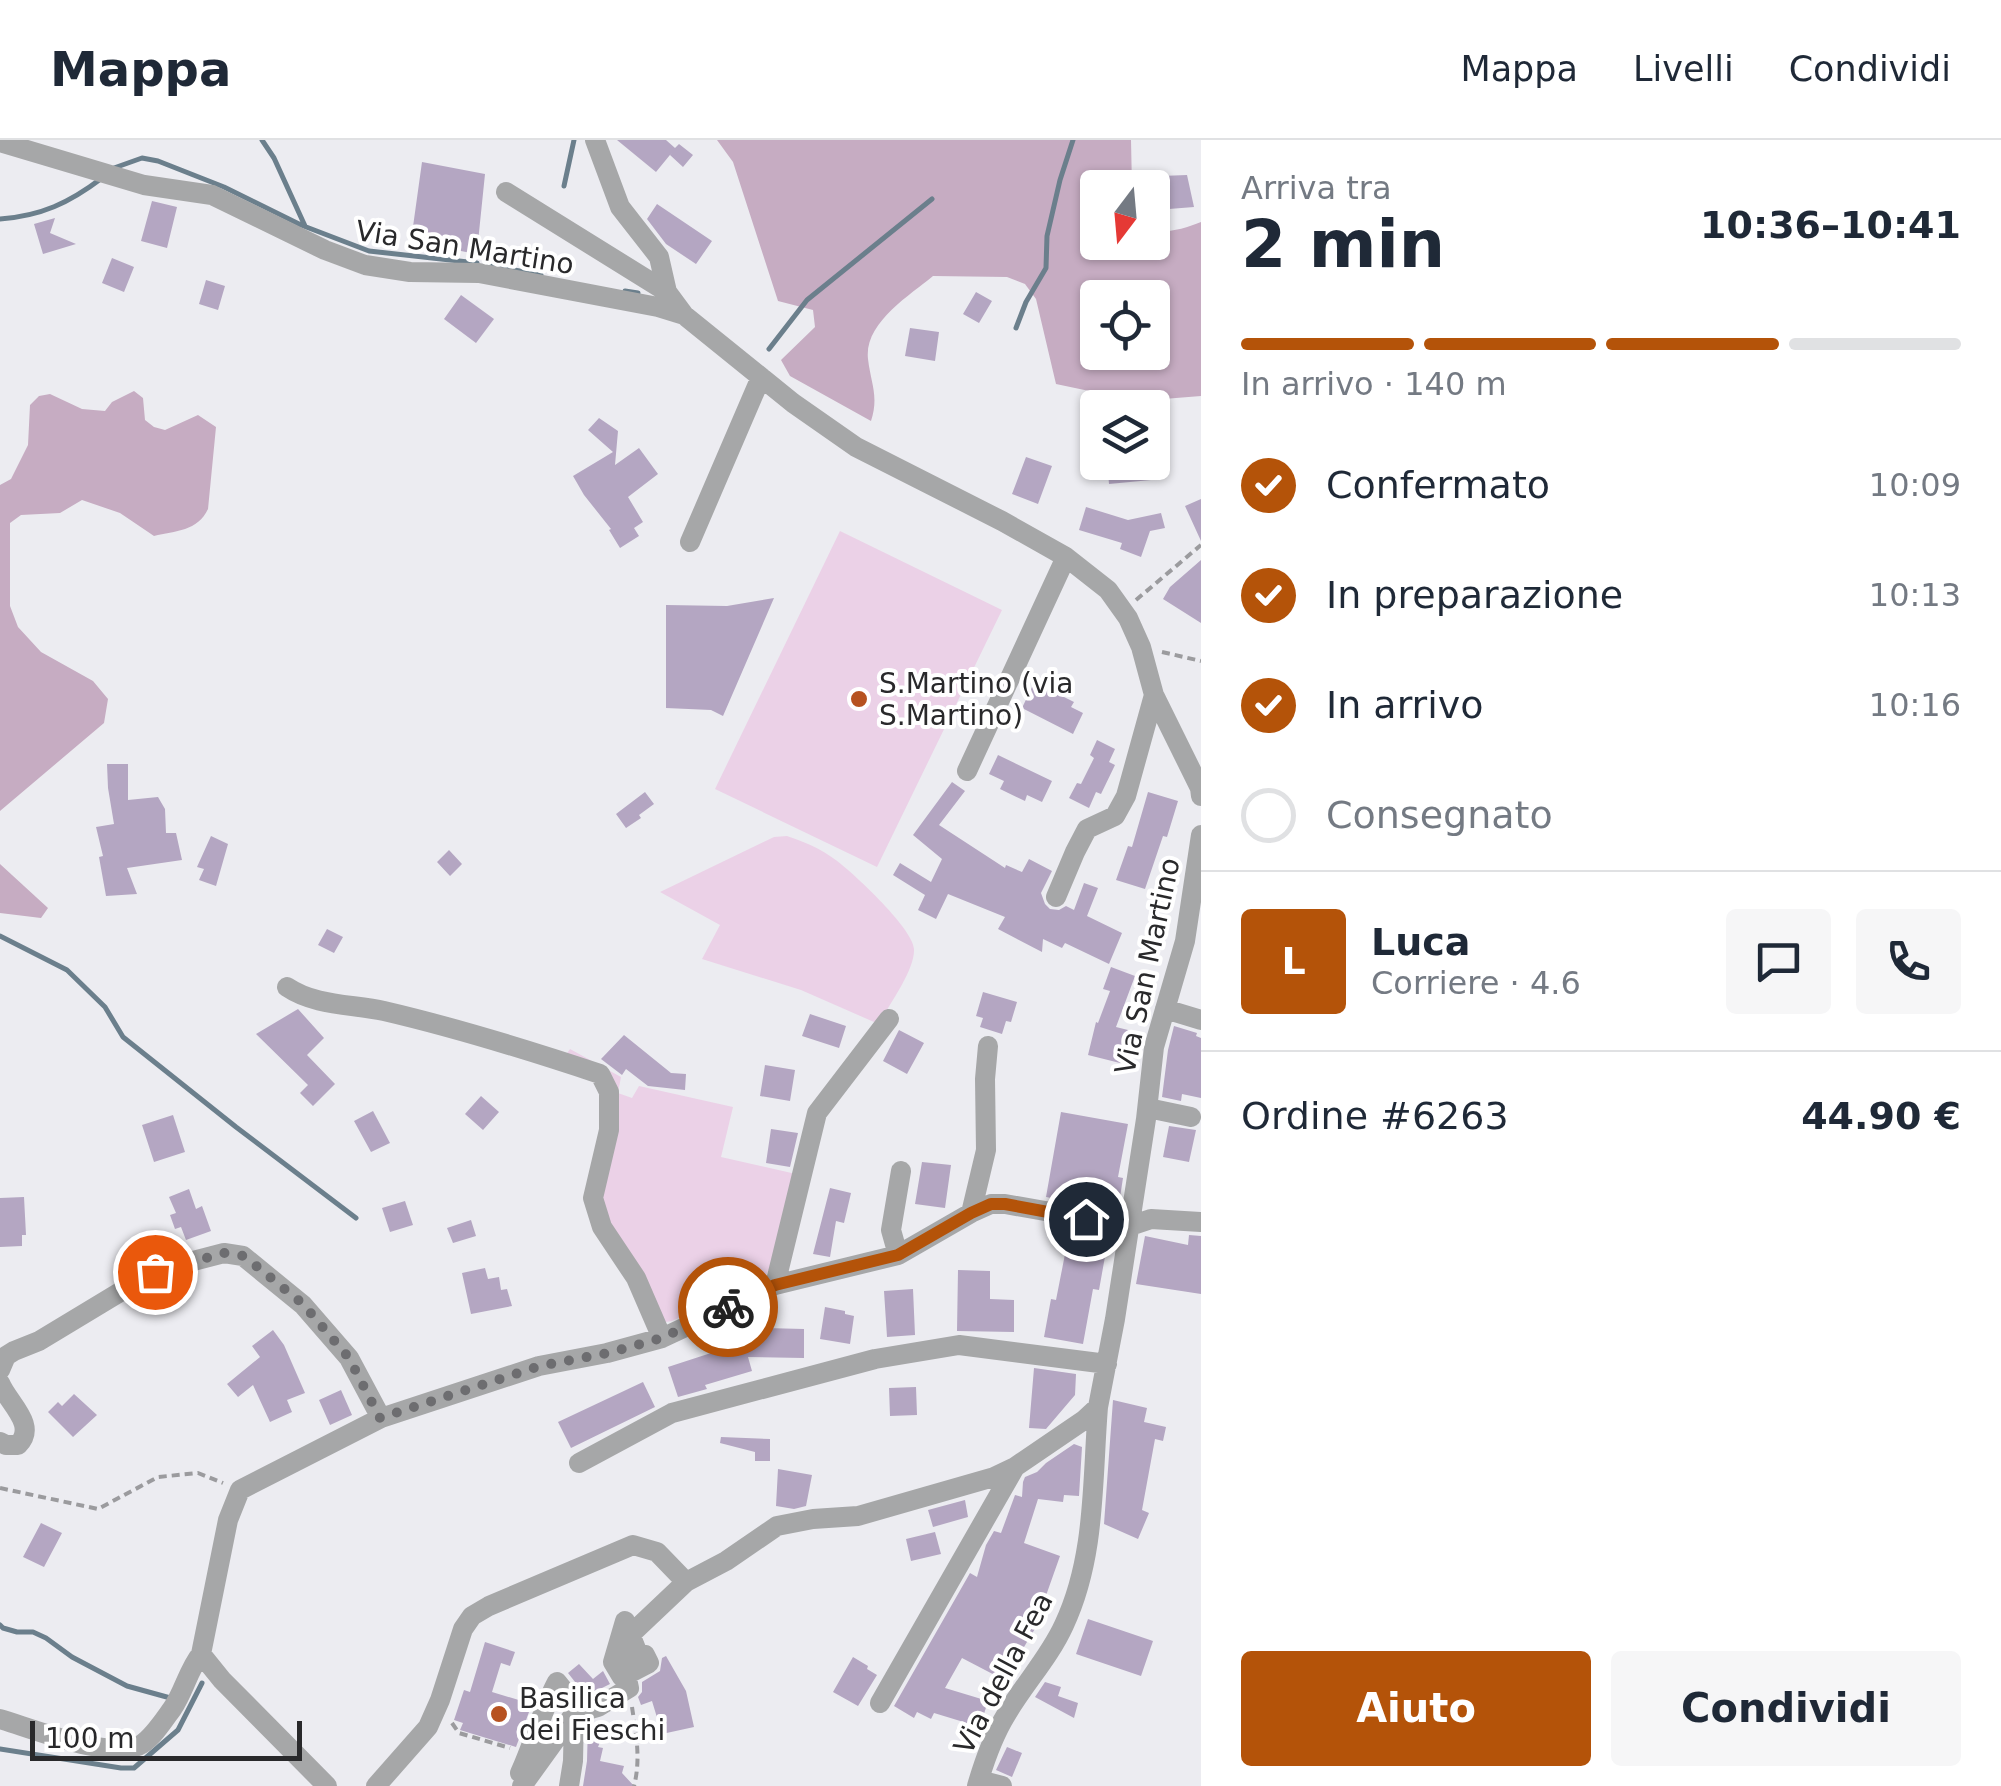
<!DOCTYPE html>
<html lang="it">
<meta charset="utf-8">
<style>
body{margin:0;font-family:"DejaVu Sans",sans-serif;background:#f6f6f7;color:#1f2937;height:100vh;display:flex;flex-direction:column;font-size:38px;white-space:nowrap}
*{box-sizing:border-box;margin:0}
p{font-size:32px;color:#747a83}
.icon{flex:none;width:55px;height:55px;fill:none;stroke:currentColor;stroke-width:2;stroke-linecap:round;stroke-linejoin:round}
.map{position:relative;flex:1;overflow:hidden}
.sheet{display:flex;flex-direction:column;background:#fff;width:800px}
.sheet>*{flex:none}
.needle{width:65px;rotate:196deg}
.fabs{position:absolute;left:1080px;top:30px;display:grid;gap:20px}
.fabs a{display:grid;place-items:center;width:90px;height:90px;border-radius:10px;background:#fff;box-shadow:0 2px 8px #0004;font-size:50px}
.scale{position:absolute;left:30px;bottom:25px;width:272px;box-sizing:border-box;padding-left:10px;border:5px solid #29292b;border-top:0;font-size:28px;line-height:35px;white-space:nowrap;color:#29292b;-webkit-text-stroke:8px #fff;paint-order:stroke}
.pin{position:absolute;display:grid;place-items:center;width:85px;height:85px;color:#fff;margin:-42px;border:5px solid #fff;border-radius:50%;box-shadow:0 2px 10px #0007}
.courier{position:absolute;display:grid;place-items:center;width:100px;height:100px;margin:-50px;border:8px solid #b45309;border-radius:50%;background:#fff;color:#222;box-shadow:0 2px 12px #0007}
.overview em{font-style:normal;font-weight:700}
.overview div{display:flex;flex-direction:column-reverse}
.overview{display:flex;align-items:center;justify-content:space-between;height:170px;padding:0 40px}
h1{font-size:65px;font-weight:700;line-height:75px}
.bar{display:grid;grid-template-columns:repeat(4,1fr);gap:15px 10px;align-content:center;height:120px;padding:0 40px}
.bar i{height:12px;border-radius:8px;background:#e0e1e3}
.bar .on{background:#b45309}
.bar p{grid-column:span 4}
.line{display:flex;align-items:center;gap:25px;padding:0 40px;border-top:2px solid #e0e1e3}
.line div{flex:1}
.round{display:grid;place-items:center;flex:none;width:105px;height:105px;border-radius:10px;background:#f6f6f7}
ol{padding:0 40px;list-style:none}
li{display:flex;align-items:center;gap:30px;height:110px}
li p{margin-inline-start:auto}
li .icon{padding:10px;border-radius:50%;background:#b45309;color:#fff;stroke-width:4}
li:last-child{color:#747a83}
li i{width:55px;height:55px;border:5px solid #e0e1e3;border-radius:50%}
.action{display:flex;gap:20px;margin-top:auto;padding:20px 40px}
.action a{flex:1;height:115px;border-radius:10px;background:#b45309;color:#fff;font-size:40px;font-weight:700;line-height:115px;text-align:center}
.action a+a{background:#f6f6f7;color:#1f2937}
header{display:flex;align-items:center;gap:60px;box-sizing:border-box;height:140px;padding:0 50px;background:#fff;border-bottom:2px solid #e0e1e3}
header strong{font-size:48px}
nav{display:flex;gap:55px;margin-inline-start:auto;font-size:35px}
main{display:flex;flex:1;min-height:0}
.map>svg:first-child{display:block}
.green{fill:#ebd1e7}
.forest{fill:#c6acc2;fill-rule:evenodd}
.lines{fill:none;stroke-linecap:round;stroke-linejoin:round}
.stream{stroke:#6b7f8c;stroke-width:5}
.building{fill:#b4a6c2}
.path{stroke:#9b9b9e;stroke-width:4;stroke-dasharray:8 5;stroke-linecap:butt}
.minor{stroke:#a6a7a8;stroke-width:20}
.done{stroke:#6d6d70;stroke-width:10;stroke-dasharray:0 18}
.route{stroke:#b45309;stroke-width:12}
.poi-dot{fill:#b75220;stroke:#fff;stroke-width:4}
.labels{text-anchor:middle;stroke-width:8;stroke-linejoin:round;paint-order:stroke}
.street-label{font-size:28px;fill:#29292b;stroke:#fff}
.poi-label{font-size:28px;fill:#29292b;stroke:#fff;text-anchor:start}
</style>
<header>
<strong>Mappa</strong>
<nav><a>Mappa</a><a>Livelli</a><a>Condividi</a></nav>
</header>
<main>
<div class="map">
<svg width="1201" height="1646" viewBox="0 0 1201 1646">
<rect width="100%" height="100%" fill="#ececf1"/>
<path class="green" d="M840 391 1002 470 877 727 715 649Z
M787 696C802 701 817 707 830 716 848 727 914 789 914 809 915 829 891 862 881 880L874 882 801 850 702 819 720 785 660 752 774 697Z
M570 909 621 937 618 953 632 958 639 946 733 967 721 1017 796 1034 774 1120 765 1137 672 1181 666 1182 660 1179 601 1073 611 948 565 916Z"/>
<path class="forest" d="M717 0H1131L1132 47 1098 48V102H1152L1153 91C1168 93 1187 88 1201 82V256L1126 262 1113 256 1056 244 1036 159 1025 144 1007 137 933 136C909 156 864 183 868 219 871 244 879 256 871 281L790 236 781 220 815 187 813 170 778 161 733 22ZM1098 158H1152V212H1098Z
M134 251 143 258 145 280 154 287 165 290 198 275 216 287 208 369C198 391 175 391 154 396L120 373 82 360 60 373 21 375 10 383V466L18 487 41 512 93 541 108 559 104 583 0 671V345L11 339 28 305 30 265 39 256 50 254 82 269 105 271 112 262Z
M0 724 48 768 41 778 0 773Z"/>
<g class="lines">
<path class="stream" d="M262 0 274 18 305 86
M114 28 142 18 158 21 224 47 301 85 369 111 477 123
M564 46 574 0
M0 79C41 76 69 63 102 38
M488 125 541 135
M625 151 638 153
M1016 188 1026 162 1046 128 1047 96 1060 40 1073 0
M769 209 807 160 932 59
M0 796 67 830 105 867 123 897 236 987 356 1078
M0 1485 3 1488 17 1492H33L46 1498 72 1517 127 1546 174 1559
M0 1609 121 1628H134L178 1590 202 1543"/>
</g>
<path class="building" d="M617 0H666L675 8 679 4 693 15 683 27 670 15 674 10 656 32Z
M422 22 485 34 478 102 471 101V113L411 101Z
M1187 35 1194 67 1169 69 1161 36Z
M152 61 177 67 167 108 141 101Z
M657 64 712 101 696 124 666 104 647 79Z
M55 78 50 93 76 104 43 114 34 84Z
M112 118 134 127 124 152 102 143Z
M206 140 225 146 218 170 199 164Z
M976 152 992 161 979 183 963 174Z
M461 155 494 179 476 203 444 179Z
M910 188 939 192 935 221 905 216Z
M599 278 618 291 615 325 639 308 658 334 628 357 643 382 634 388 639 396 620 408 609 390 611 389 584 355 573 336 613 312 588 290Z
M1026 317 1052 326 1038 364 1012 354Z
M1107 322H1146L1151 340 1109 344Z
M1201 359V401L1185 366Z
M1086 367 1128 380 1161 373 1165 388 1150 391 1141 417 1120 409 1122 403 1079 390Z
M1201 420V483L1163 459 1170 447Z
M774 458 723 576 711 570 666 568V465L727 466Z
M1032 547 1044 552 1046 548 1074 562 1071 567 1083 573 1073 594 1022 568Z
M1097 600 1115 609 1109 622 1115 625 1101 654 1096 652 1089 668 1069 658 1077 643 1081 644 1094 618 1090 615Z
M998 615 1052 641 1042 662 1027 655 1025 661 1000 649 1004 641 989 634Z
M107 624H128V660L158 657 165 669 166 693H176L182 720 127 728 137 754 106 756 99 717 103 716 96 687 114 684 108 648Z
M952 642 965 651 939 685 1005 728 1006 725 1022 732 1029 719 1052 731 1041 753 1045 764 1050 769 1059 770 1066 766 1074 770 1084 743 1098 748 1087 776 1122 793 1109 824 1065 803 1062 808 1043 799 1042 812 998 789 1005 777 948 754 936 779 918 770 925 755 893 735 900 723 931 742 942 719 913 695Z
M645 652 654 664 639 675 641 678 626 688 616 674Z
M1148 652 1178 661 1167 697 1163 696 1145 749 1116 740 1128 706 1132 707Z
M211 696 228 704 216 746 199 740 204 729 197 727Z
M449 710 462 724 450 736 437 722Z
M327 789 343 797 334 813 318 805Z
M1111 827 1135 836 1116 887 1136 892 1128 925 1088 915 1096 882 1098 883 1110 851 1103 849Z
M983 852 1017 862 1011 882 1006 881 1002 894 980 887 983 878 976 876Z
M298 869 324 898 307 915 335 944 313 966 300 953 308 945 256 894Z
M810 874 846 886 839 908 802 896Z
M1174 886 1197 893 1196 896 1201 898V958L1182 954 1181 961 1162 957 1168 910Z
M899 890 924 903 907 934 883 921Z
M624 895 671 933 686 934 685 950 648 946 626 929 622 935 601 919Z
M765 925 795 930 790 961 760 956Z
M481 956 499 972 483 990 465 974Z
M373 971 390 1003 371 1012 354 981Z
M1061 972 1128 984 1118 1037 1123 1038 1118 1070 1046 1057Z
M173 975 185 1012 154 1022 142 985Z
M1169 986 1196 990 1189 1022 1163 1017Z
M771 989 798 993 790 1027 766 1023Z
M922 1022 951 1025 945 1068 915 1064Z
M830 1048 851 1053 844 1083 836 1081 830 1117 813 1114Z
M189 1049 196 1069 202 1066 211 1091 186 1100 181 1087 175 1089 170 1075 176 1073 169 1057Z
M24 1057 26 1095H22V1106L0 1107V1058Z
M405 1061 413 1085 390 1092 382 1068Z
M471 1080 476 1096 453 1103 447 1088Z
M1189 1095 1201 1096V1154L1136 1144 1145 1096 1188 1105Z
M1067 1104 1106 1111 1099 1150 1093 1149 1083 1204 1044 1197 1051 1159 1056 1160Z
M485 1128 488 1139 499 1137 501 1150 507 1149 512 1166 471 1174 462 1133Z
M958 1130 990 1131V1159L1014 1160V1192L957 1191Z
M913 1149 915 1195 887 1197 884 1151Z
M825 1167 845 1171V1174L854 1176 850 1204 820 1199Z
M765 1188 804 1189V1218L748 1217 752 1231 705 1245 707 1249 678 1257 668 1227 711 1213 709 1207Z
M273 1190 284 1205 305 1253 287 1260 292 1272 270 1282 253 1245 238 1257 227 1244 260 1217 252 1206Z
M1034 1228 1076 1234 1075 1255 1046 1289 1029 1288Z
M643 1242 655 1267 571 1308 558 1282Z
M916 1247 917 1275 890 1276 889 1248Z
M341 1250 352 1275 330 1285 319 1260Z
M74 1254 97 1275 73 1297 48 1272 58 1262 62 1266Z
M1113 1260 1147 1268 1144 1282 1166 1287 1163 1301 1155 1299 1142 1370 1149 1373 1138 1399 1104 1384Z
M721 1297 770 1299V1321H755V1312L720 1303Z
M1074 1304 1082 1307 1079 1356 1064 1355 1063 1362 1038 1359 1024 1403 1060 1416 1043 1464 1048 1467 1021 1512 1023 1514 1008 1542 962 1518 945 1548 988 1561 980 1587 934 1573 931 1579 917 1572 914 1578 894 1566 970 1433 977 1437 986 1405 994 1391 1001 1393 1015 1355 1022 1357 1023 1342 1025 1337 1037 1332 1046 1323Z
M778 1329 812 1335 806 1366 794 1369 776 1366Z
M965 1360 968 1377 933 1387 928 1370Z
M41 1383 62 1393 44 1427 23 1417Z
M935 1392 941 1414 911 1421 906 1399Z
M1088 1479 1153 1501 1141 1536 1076 1514Z
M485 1502 515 1512 510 1526 501 1523 492 1552 532 1564 516 1607 460 1590 463 1583 454 1580 464 1550 470 1552Z
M666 1516 686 1551 694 1587 662 1594 652 1561 641 1565 638 1557 642 1552V1542L660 1531 662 1518Z
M853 1517 868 1526 867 1529 877 1535 858 1566 833 1552Z
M579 1524 593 1539 603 1531 610 1544 586 1556 568 1533Z
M1045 1542 1061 1547 1058 1556 1078 1563 1074 1578 1035 1557Z
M593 1583 606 1587 598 1607 603 1608 600 1621 624 1626 622 1633 634 1646H583L587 1621 588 1584Z
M1007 1607 1022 1613 1012 1637 996 1630Z"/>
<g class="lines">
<path class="path" d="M1136 460 1201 405
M1162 512 1201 521
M0 1348 98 1369 158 1337 198 1333 223 1343
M632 1567C636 1594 641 1619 634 1646
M452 1583 459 1593 510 1608"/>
<path class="minor" d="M595 0 620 67 659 117 667 152
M0 2 144 45 212 55 325 110 365 125 410 132 479 133 658 167 684 175 793 263 856 307 1002 381 1066 417 1108 450 1128 478 1141 507 1154 555 1200 648 1201 656
M506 52 667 152 684 175
M690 402 761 237
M967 631 1066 417
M1056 757 1075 712 1087 689 1115 676 1126 656 1154 555
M287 847C315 866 352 864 384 871 457 888 528 910 600 934L609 952V990L593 1058 602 1087 636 1138 662 1198
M1165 869 1201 880
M1148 968 1191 977
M971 1073 986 1010 985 939 988 906
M898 1115 891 1090 901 1031
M775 1145 817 973 889 879
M0 1230 6 1216 14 1211 39 1201 155 1131 224 1113 243 1116 303 1165 349 1218 381 1278
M0 1243C8 1263 38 1285 18 1305H6L0 1302
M579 1323 672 1273 875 1219 959 1205 1107 1224
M625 1481 638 1514 645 1515 649 1523 622 1537 613 1522Z
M880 1563 1015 1327
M0 1579C31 1588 115 1622 142 1604 153 1597 164 1580 172 1569 184 1552 188 1530 201 1514
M520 1633C534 1603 541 1572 557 1542L578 1568 574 1574 573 1621 569 1646
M979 1640 1002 1646
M327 1646 222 1540 201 1514 228 1380 240 1350 381 1278 539 1226 607 1213 662 1198 775 1145 898 1115 971 1073 991 1064H1005L1130 1086 1151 1079 1201 1082
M376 1646 428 1587 440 1560 463 1489 472 1476 489 1466 633 1405 657 1412 686 1442
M522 1646 574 1574 598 1567 629 1548 626 1534 630 1495 686 1442 726 1421 777 1386 813 1379 858 1376 994 1337 1015 1327 1084 1280 1098 1267 1115 1179 1146 979 1154 907 1185 801 1201 695
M977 1646C984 1622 993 1596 1006 1575 1024 1544 1049 1518 1064 1485 1096 1417 1092 1341 1098 1267"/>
</g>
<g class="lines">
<path class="done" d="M155 1132 224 1113 244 1116 303 1164 349 1218 380 1278 540 1226 608 1213 662 1198 728 1167"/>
<path class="route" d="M728 1167 775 1145 898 1115 971 1073 991 1064H1005L1086 1079"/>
</g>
<g class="poi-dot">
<circle cx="859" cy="559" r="10"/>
<circle cx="499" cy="1574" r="10"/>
</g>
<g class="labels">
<g class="street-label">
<text transform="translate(465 107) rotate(9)" y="10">Via San Martino</text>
<text transform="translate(1147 826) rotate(-78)" y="10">Via San Martino</text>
<text transform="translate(1003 1533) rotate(-62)" y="10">Via della Fea</text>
</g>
<g class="poi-label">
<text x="879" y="553">S.Martino (via<tspan x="879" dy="32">S.Martino)</tspan></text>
<text x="519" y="1568">Basilica<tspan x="519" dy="32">dei Fieschi</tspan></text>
</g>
</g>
</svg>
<div class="fabs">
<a><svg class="needle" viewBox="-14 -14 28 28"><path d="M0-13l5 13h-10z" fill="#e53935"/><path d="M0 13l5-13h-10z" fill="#747a83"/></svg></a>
<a><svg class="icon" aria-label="locate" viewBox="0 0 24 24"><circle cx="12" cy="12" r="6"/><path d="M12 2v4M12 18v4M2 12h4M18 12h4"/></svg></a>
<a><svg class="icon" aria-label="layers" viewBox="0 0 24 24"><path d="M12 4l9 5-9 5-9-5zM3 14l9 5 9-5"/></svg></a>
</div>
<div class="scale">100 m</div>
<div class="pin" style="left:155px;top:1132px;background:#ea580c"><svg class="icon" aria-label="bag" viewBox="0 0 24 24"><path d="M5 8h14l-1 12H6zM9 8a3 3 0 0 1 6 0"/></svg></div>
<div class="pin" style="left:1086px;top:1079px;background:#1f2937"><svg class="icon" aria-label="home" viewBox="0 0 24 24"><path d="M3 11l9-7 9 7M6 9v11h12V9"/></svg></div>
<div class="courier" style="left:728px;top:1167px"><svg class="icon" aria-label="bike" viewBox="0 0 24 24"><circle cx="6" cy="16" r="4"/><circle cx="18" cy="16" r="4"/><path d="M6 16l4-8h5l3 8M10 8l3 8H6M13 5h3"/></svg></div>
</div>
<section class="sheet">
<div class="overview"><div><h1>2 min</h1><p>Arriva tra</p></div><em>10:36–10:41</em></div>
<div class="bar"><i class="on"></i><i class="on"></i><i class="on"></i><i></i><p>In arrivo · 140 m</p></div>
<ol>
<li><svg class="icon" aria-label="check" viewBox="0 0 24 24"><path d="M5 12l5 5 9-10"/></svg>Confermato<p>10:09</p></li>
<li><svg class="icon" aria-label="check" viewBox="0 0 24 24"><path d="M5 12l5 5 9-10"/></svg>In preparazione<p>10:13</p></li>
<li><svg class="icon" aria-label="check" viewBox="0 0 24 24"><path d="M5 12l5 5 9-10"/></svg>In arrivo<p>10:16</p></li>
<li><i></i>Consegnato</li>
</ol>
<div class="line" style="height:180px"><b class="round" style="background:#b45309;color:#fff">L</b><div><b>Luca</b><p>Corriere · 4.6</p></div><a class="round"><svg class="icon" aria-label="chat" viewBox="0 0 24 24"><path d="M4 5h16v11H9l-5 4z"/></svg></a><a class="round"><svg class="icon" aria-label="phone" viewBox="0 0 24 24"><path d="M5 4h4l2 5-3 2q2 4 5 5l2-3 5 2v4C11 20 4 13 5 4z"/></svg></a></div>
<div class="line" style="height:130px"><div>Ordine #6263</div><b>44.90 €</b></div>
<div class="action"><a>Aiuto</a><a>Condividi</a></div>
</section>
</main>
